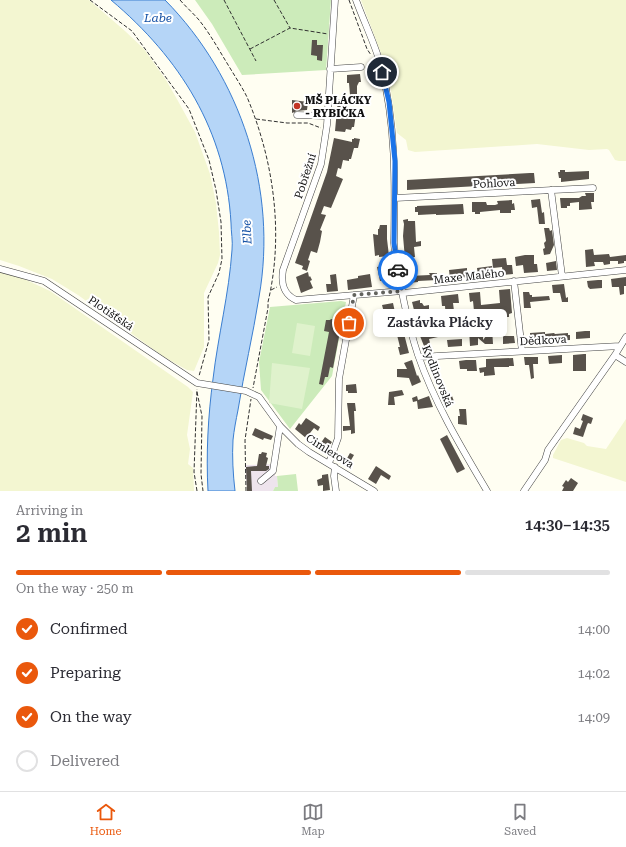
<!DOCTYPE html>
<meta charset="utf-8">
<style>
body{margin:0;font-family:"Roboto Serif",serif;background:#f2f2f3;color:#2b2b33;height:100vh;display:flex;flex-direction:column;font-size:15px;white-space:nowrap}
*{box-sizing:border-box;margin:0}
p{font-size:13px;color:#7c7c81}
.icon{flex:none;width:22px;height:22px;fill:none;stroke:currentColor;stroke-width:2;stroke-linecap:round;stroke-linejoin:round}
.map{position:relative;height:491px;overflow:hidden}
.panel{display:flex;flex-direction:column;background:#fff;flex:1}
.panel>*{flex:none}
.pin{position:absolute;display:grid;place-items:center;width:34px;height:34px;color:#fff;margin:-17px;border:2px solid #fff;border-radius:50%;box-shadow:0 1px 4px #0007}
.courier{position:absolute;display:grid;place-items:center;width:40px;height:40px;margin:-20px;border:3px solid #1a73e8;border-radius:50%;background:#fff;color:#222;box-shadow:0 1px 5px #0007}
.bubble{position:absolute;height:28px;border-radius:6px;background:#fff;box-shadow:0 2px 6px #0003;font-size:13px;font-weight:600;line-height:28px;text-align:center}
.head em{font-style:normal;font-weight:600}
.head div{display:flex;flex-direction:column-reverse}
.head{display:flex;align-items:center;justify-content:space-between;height:68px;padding:0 16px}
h1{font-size:26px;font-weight:600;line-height:30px}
.bar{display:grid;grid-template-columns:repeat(4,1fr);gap:6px 4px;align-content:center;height:48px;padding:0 16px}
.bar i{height:5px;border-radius:3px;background:#e1e1e2}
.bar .active{background:#ea580c}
.bar p{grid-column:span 4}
ol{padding:0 16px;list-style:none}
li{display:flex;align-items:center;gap:12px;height:44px}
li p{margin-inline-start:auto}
li .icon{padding:4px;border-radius:50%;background:#ea580c;color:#fff;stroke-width:4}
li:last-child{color:#7c7c81}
li i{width:22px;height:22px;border:2px solid #e1e1e2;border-radius:50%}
.tab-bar{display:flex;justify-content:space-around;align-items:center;height:56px;border-top:1px solid #e1e1e2;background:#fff;font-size:11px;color:#7c7c81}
.tab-bar a{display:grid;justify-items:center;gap:2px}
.tab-bar .active{color:#ea580c}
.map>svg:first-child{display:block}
.industrial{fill:#eee4ed}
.farmland{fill:#f3f6d1}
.green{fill:#ccebba}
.pitch{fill:#dff2cc}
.water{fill:#b5d5f7;stroke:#3b7ed0}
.building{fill:#58524b}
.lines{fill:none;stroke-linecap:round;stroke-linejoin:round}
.minor-casing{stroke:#424242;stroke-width:7}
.path{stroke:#313131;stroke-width:1;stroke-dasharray:4 2;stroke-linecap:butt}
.minor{stroke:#fff;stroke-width:6}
.done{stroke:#63635e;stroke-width:4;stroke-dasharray:0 7.2}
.route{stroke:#1a73e8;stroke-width:5}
.poi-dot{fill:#c33424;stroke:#fff;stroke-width:1.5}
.labels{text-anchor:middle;stroke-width:4;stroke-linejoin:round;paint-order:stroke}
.poi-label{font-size:11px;font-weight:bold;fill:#0f0f0f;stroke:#fff;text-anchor:start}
.street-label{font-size:11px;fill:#0f0f0f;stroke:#fff}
.water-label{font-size:12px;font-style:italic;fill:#1551a5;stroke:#fff}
</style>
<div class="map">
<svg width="626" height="491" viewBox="0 0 626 491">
<rect width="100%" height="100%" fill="#fffef2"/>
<path class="industrial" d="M276 464 275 476H277L278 487H275L273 491H247L245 465Z"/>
<path class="farmland" d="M0 0H89L125 31 144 49 166 80 178 101 195 132 210 174 216 203 219 232 220 255 218 263 204 293V347L194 371 187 370 164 357 78 295 52 279 19 266 0 260Z
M361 0H626V161H619L615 160 609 150 607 149 589 150 537 144 430 151 415 152 408 150 406 140 397 133 391 91 385 64Z
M0 272 22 278 50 291 188 387 193 392 187 435 190 449 188 464 193 468 194 491H0Z
M626 419V482L553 458V455L561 440 567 438 584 443 587 446 606 449Z"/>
<path class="green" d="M195 0H331L326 70 242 75 212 24Z
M341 301 346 302 332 376 290 429 261 390 259 362 270 307Z
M296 474 298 491H273L275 487H278L277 476Z"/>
<path class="pitch" d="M297 323 315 326 310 356 292 353Z
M272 363 310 368 302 409 269 403Z"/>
<path class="water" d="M111 0H165C241 77 278 190 259 297 253 335 244 372 238 410 236 420 234 430 233 440 232 456 233 474 235 491H208C206 454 208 416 213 379 218 336 229 294 232 250 233 241 231 232 231 223 226 131 180 58 111 0Z"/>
<path class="building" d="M312 40H317V45H323L322 61 317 60V56L311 55Z
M360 74 361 82H359L357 86V94L350 95 349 83H347V75Z
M338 99H347L346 109H348V113L356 114 354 127H352L351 130 346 129 345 132 335 131Z
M292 100 308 102 307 110 297 111 292 113Z
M334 138 352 142V139H354V138L360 139 358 148H354L351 159H349V161L343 160 341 169 338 168 336 176 343 179 331 208 324 206 321 214 326 215 320 230 322 231 320 242 317 253 311 251 308 260 310 261 307 271 302 269 303 266 295 263 327 172Z
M560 170H565V172H567L589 171V179L561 182V178H559L558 172H560Z
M530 173H534L535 183 407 190V180Z
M585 193H594V202H591L592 209 579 210V202L570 203V206H567V208H561L560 198H579L582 196H586Z
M540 199 542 213 544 212 545 224H539L537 207 532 208 531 200Z
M512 200V204L514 203 515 210H511V213H500V210L480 212V214H475V212H472V202H486L487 205H495L498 204 497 201Z
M463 204 464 214 436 215V214L418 215V212H415V207H417V206Z
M408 219V221H415L416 242 421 241V246L414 247 415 257 405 259 403 236 404 224 403 220Z
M380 225H387V239L389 256 379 257V255L375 256 373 234 378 235V229H379Z
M544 228H549L550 231 552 230 554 245 550 254 544 255 543 249 545 248 544 243 546 241Z
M593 249 594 255 609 254 610 257 626 255V261H624V263L618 264V261H610V264L604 265 603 262H594L595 266 586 267 585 250Z
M525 255H534V264H537L538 272 524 273 523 265 516 266 515 257Z
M506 258 507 265H512L513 274 503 275 502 267 493 268 492 259Z
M556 261 557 270 547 271 546 263Z
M391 264 393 278 380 281 377 267Z
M492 266 493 274 478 276 477 268Z
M467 268V277L450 279 449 270Z
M308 272 309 277 310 276 312 280 310 281 313 288 301 293 296 277Z
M429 273H437V280L418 281V282L409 283V281L406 282V278H409V276L430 275Z
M336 274 338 291 327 292 326 284H331L330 275Z
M370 274 372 287 348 290 347 280 358 278V276Z
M626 277V286H624V294L620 295 619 287H612L611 279Z
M598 280H602V288L590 289 588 287 587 281Z
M564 284 566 298 568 297V302H562L560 293H553L552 285Z
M510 289 512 313 509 314V317H504V314H501V309L474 311 473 301 470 302 469 293 480 292 481 305 500 303 499 290Z
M523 292H529L530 295H532V297L549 296 550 300 530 302 531 308H524Z
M458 294 459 303H453L455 319 446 320 445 306H442L441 296Z
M420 300V303H422L424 306 429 305V309L423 310V316L416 318 412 302Z
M393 303 396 317 386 320 382 305Z
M331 319 342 321 333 368 330 367 328 377H325L323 385 319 384 329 332 324 331 326 320H330Z
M425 328 427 334 438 332V337L429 339 430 343 424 346 418 331Z
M492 328 493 344H485L478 338V345L470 346 469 329H483V340Z
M403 330 409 353 400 355 398 347H400L396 331Z
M585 331H590V338L576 339V332Z
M545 332V334L554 333 555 334 568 333V335H570V340L547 341H542V340H530V333Z
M503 336H514L515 343 503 344Z
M462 339V346L448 347 447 340Z
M584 354H586V371H573V355Z
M562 355V363L549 364 548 356Z
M524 357H538V364H533L534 378 531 379 529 365H525Z
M513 358 514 366H509V367H494L495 375 484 376V372L480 373 479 368 486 367V359Z
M412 360 417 376 418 375 421 382 412 386 409 378 397 377V369H407L404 363Z
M466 360H476L477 371H467V369H460L459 361Z
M442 383 449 398 452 396 455 404 446 405 438 385Z
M356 384 357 393H348V391H346V385Z
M402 390 404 395 394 397 395 405H388L389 392Z
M417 396 418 400 429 396 433 407 418 409 417 401 413 402 412 398Z
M347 403H355L356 411H354L355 433 351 434V430L343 431V426H350Z
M459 409H466L467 425 458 424V416H460Z
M583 414 593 418 591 424 588 423 587 425 583 437 573 434 575 427 580 429 583 421 581 420Z
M306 418 320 427 318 431 314 428 306 438 295 429 299 423 301 425Z
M255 428 273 436 271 440 264 438 263 440 252 435Z
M447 435 465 469 457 473 440 439Z
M325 437 332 442 325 452 318 447Z
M262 452 267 453 266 457 268 458 266 466H269V469L266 471H251L252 491H247L246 467 257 466 259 454H261Z
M350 453 354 455 347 467 338 461 340 457 346 460Z
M376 466 391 476 389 480 381 475 376 484 368 479Z
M328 474 330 490 323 491V485L318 486 317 480 322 478V475Z
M571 478 578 483 573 491H562L564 487 562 486 566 480 568 482Z"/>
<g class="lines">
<g class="minor-casing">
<path id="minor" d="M335 0 327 125 321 164 283 270C281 283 283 294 296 300L402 291
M356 0C364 22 375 44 381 66 396 124 395 183 394 243L395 254C401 288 407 322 418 355 435 404 461 447 487 491
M330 69 361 67
M297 115 328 116
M551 190 562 276
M395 198 593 188
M0 269 44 281 197 383 246 391 259 397 280 426 298 444 309 452 374 491
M514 281 522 351
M403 293 626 270
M615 355 626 362
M419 357 620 346
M329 463 338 438 339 379 354 295
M335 467 334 476 336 491
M261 481 273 471 280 426
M524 491 545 460 548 450 615 355 626 337"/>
</g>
<path class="path" d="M90 0 132 31 189 109 209 160 216 190 221 222 222 259 219 273 208 297 209 340 199 376
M180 0C186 7 193 13 199 20 211 35 220 52 230 68 236 78 242 87 247 97 274 161 284 235 268 302V308L253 388
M224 0 256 61
M274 0 290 28
M349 0 367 49 371 55
M250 49 290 28 328 34
M366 68 375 67
M256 119 287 123H308L321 128
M271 290 277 287
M197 392 202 416 201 474 203 491
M197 491 194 472 197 389
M246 491 245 440 251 399"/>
<use href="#minor" class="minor"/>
</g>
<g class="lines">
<path class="done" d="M349 323 354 295 402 291 398 270"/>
<path class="route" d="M382 72 389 102 395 161 394 243 398 270"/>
</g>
<circle class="poi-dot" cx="297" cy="106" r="4"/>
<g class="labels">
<g class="poi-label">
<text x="305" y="104">MŠ PLÁCKY<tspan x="305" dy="13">- RYBIČKA</tspan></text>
</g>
<g class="street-label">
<text transform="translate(305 176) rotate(-72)" y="4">Pobřežní</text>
<text transform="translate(494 183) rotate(-3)" y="4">Pohlova</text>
<text transform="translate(469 276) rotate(-6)" y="4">Maxe Malého</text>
<text transform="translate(111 313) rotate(34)" y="4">Plotišťská</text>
<text transform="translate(543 340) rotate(-3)" y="4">Dědkova</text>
<text transform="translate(438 376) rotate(68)" y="4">Kydlinovská</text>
<text transform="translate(330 451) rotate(32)" y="4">Cimlerova</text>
</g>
<g class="water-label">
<text x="158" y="22">Labe</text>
<text transform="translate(247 232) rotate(-92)" y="4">Elbe</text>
</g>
</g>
</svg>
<div class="pin" style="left:349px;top:323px;background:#ea580c"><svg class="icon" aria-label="bag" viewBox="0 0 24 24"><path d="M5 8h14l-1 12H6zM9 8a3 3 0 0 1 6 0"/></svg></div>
<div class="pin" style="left:382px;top:72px;background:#1f2937"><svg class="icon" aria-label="home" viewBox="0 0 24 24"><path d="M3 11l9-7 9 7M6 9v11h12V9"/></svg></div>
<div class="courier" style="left:398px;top:270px"><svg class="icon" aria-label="car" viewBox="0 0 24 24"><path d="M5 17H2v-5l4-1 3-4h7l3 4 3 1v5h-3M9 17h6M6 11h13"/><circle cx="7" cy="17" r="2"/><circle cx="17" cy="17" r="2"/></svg></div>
<div class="bubble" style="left:373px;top:309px;width:134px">Zastávka Plácky</div>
</div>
<section class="panel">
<div class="head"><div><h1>2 min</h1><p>Arriving in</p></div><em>14:30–14:35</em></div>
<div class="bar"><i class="active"></i><i class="active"></i><i class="active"></i><i></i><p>On the way · 250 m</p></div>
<ol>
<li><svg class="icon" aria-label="check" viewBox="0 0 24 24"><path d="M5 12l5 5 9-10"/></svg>Confirmed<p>14:00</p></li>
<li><svg class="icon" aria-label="check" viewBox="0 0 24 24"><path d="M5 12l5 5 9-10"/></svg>Preparing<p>14:02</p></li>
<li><svg class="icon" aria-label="check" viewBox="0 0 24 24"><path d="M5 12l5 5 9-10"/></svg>On the way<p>14:09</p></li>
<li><i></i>Delivered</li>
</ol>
</section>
<nav class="tab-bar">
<a class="active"><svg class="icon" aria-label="home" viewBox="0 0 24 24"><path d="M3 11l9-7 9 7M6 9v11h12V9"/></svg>Home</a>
<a><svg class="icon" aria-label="map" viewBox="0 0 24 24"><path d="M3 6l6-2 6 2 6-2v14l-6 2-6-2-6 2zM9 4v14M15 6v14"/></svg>Map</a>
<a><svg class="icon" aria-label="saved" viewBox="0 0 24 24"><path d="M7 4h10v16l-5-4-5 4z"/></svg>Saved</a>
</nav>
